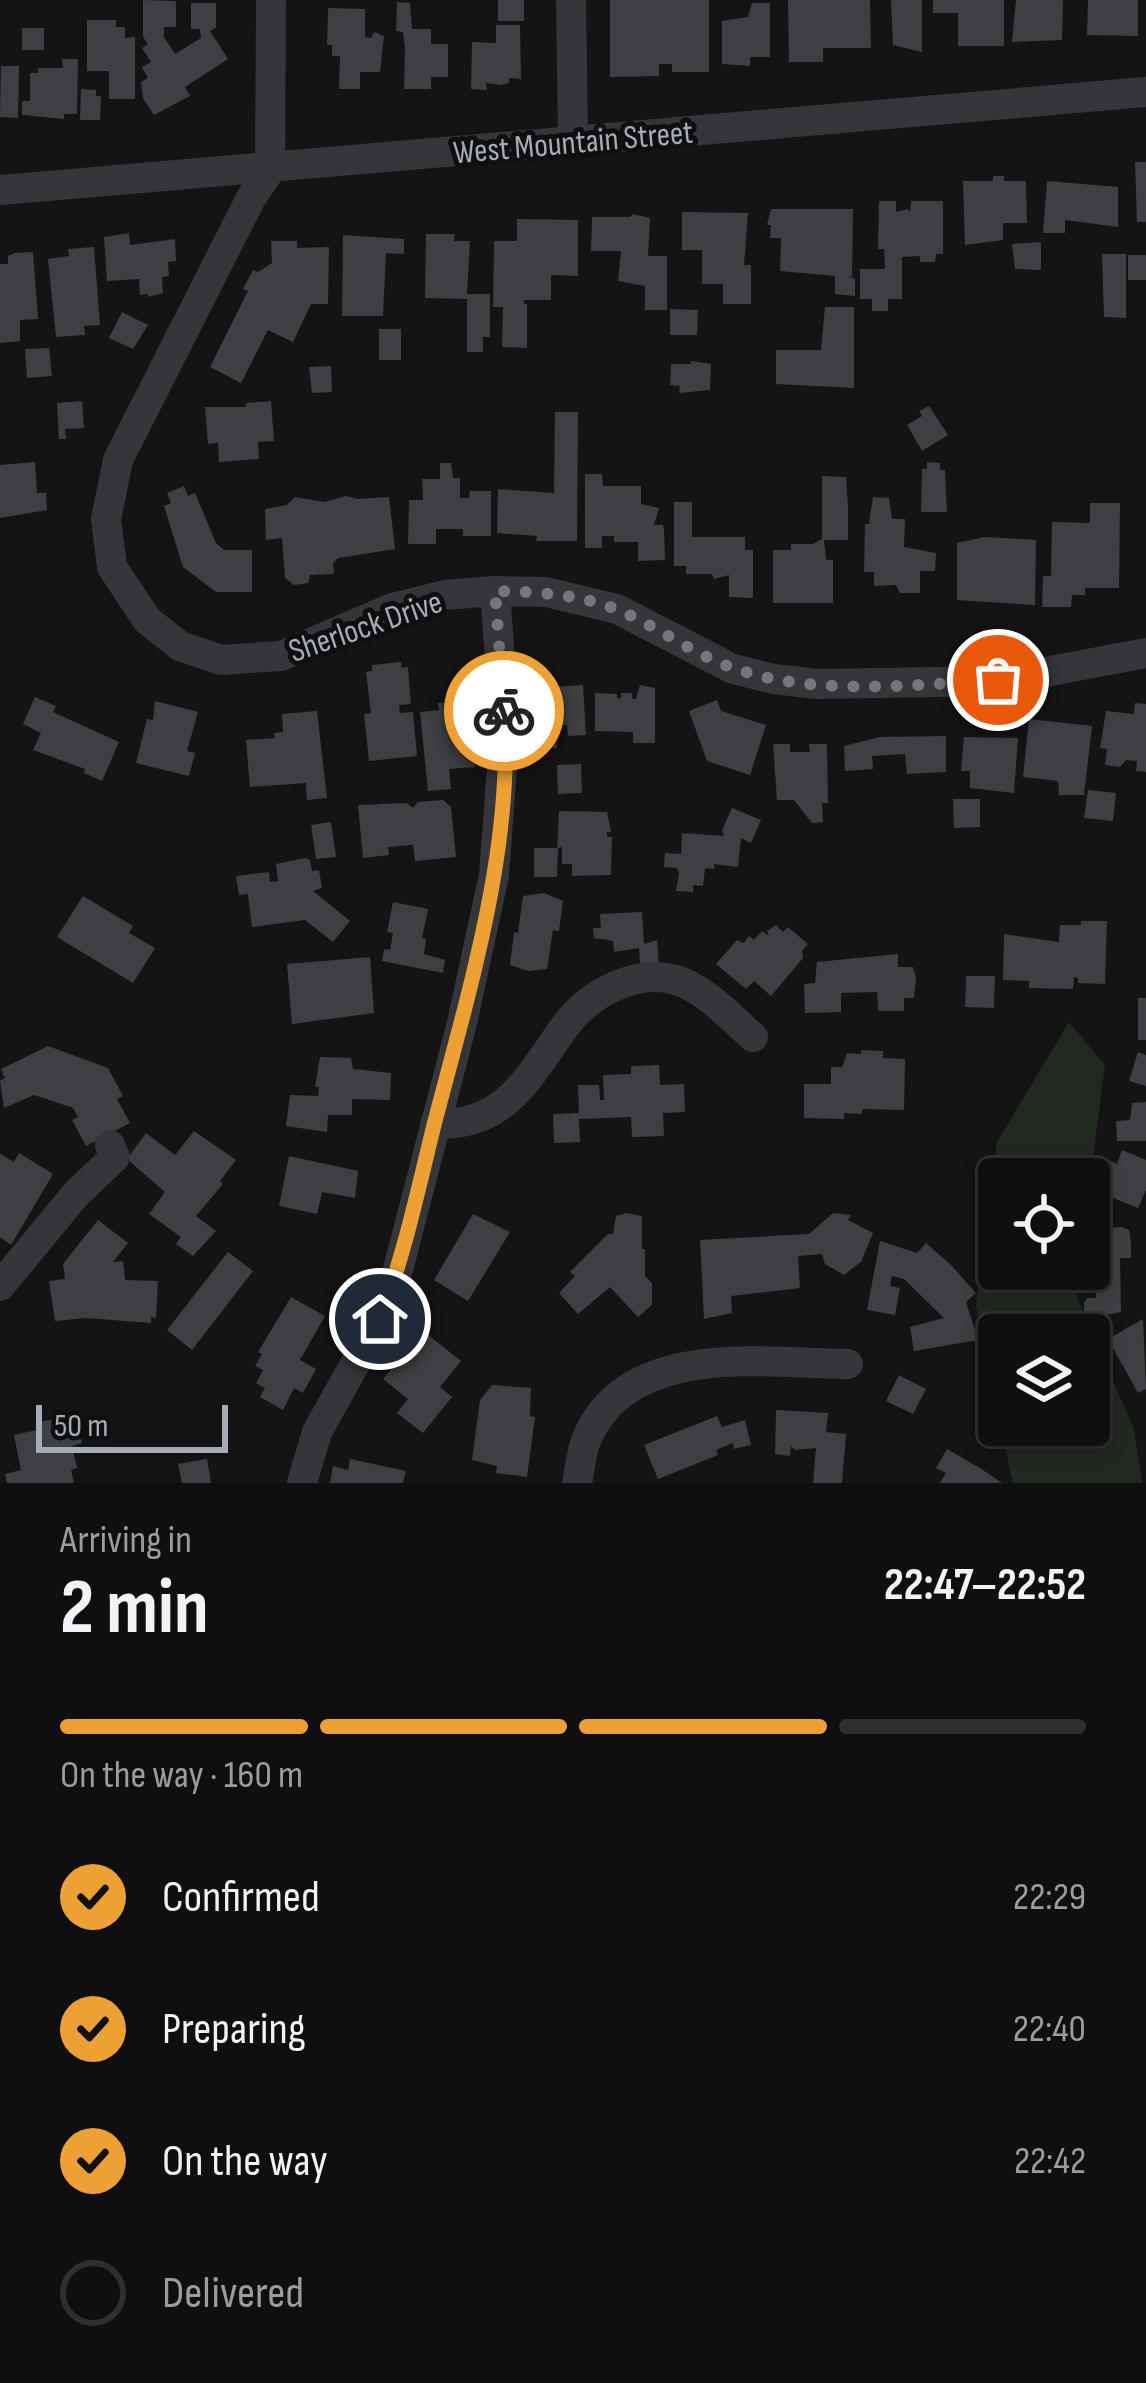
<!DOCTYPE html>
<meta charset="utf-8">
<style>
body{margin:0;font-family:"Sofia Sans Condensed",sans-serif;background:#181819;color:#f1f3f6;height:100vh;display:flex;flex-direction:column;font-size:45px;white-space:nowrap}
*{box-sizing:border-box;margin:0}
p{font-size:39px;color:#9b9c9f}
.icon{flex:none;width:66px;height:66px;fill:none;stroke:currentColor;stroke-width:2;stroke-linecap:round;stroke-linejoin:round}
.map{position:relative;height:1483px;overflow:hidden}
.panel{display:flex;flex-direction:column;background:#0f0f10;flex:1}
.panel>*{flex:none}
.buttons{position:absolute;left:978px;top:1158px;display:grid;gap:24px}
.buttons a{display:grid;place-items:center;width:132px;height:132px;border-radius:12px;background:#0f0f10;box-shadow:0 6px 18px #0003,0 0 0 3px #2f2f30;font-size:60px}
.scale{position:absolute;left:36px;bottom:30px;width:192px;box-sizing:border-box;padding-left:12px;border:6px solid #a6acb5;border-top:0;font-size:33px;line-height:42px;white-space:nowrap;color:#a6acb5;-webkit-text-stroke:9px #0f0f10;paint-order:stroke}
.pin{position:absolute;display:grid;place-items:center;width:102px;height:102px;color:#fff;margin:-51px;border:6px solid #fff;border-radius:50%;box-shadow:0 3px 12px #0007}
.courier{position:absolute;display:grid;place-items:center;width:120px;height:120px;margin:-60px;border:9px solid #eda134;border-radius:50%;background:#fff;color:#222;box-shadow:0 3px 15px #0007}
.summary em{font-style:normal;font-weight:700}
.summary div{display:flex;flex-direction:column-reverse}
.summary{display:flex;align-items:center;justify-content:space-between;height:204px;padding:0 60px}
h1{font-size:78px;font-weight:700;line-height:90px}
.bar{display:grid;grid-template-columns:repeat(4,1fr);gap:18px 12px;align-content:center;height:144px;padding:0 60px}
.bar i{height:15px;border-radius:9px;background:#2f2f30}
.bar .selected{background:#eda134}
.bar p{grid-column:span 4}
ol{padding:0 60px;list-style:none}
li{display:flex;align-items:center;gap:36px;height:132px}
li p{margin-inline-start:auto}
li .icon{padding:12px;border-radius:50%;background:#eda134;color:#111;stroke-width:4}
li:last-child{color:#9b9c9f}
li i{width:66px;height:66px;border:6px solid #2f2f30;border-radius:50%}
.map>svg:first-child{display:block}
.green{fill:#202820}
.building{fill:#3e3f42}
.lines{fill:none;stroke-linecap:round;stroke-linejoin:round}
.minor{stroke:#35363a;stroke-width:30}
.done{stroke:#73777d;stroke-width:12;stroke-dasharray:0 21.6}
.route{stroke:#eda134;stroke-width:15}
.labels{text-anchor:middle;stroke-width:10;stroke-linejoin:round;paint-order:stroke}
.street-label{font-size:33px;fill:#a6acb5;stroke:#0f0f10}
</style>
<div class="map">
<svg width="1146" height="1483" viewBox="0 0 1146 1483">
<rect width="100%" height="100%" fill="#141415"/>
<path class="green" d="M1069 1022 1105 1065 1089 1189V1179H999V1269H1072L1070 1281 1134 1429 1142 1483H1013L1000 1425H1089V1335H999V1419L976 1305 997 1142Z"/>
<path class="building" d="M143 0 176 1V27H164V37L175 54 201 38 200 29H191V3H216V28L210 31 228 59 185 87 190 96 154 115 143 98 141 82 148 78 142 67 151 62 142 48 148 44 143 37Z
M498 0H524V21H498Z
M610 0H709V72H672V64H659V76L610 77Z
M788 0H870L871 48H823V62H789Z
M891 0H922V52L893 45Z
M933 0H1004V46H958V13H933Z
M1016 0H1063L1062 40 1012 42Z
M1088 0H1138V36L1087 35Z
M397 2 410 3 412 29H431V44H448V77H431V89H404L405 48 403 32 396 31Z
M752 3H770V57H750V66L722 64V21L748 17Z
M328 8 365 9V37L371 38 374 32 384 36 380 72H360V89H339L340 56H332V45H327Z
M87 20H116V27H125V38L135 37V99H109V71H87Z
M496 25H520L521 79 509 78V83L501 85 486 83 487 90 471 89 472 42 496 43Z
M22 28H44V50H22Z
M62 59H78L77 114H64V119L22 115V101H30V73H38V68H63Z
M1 66H19L18 118 0 117Z
M81 89 96 90V96H101L100 120H80Z
M1135 162H1146V222H1137Z
M993 176H1004V181H1026L1027 223H1003V240L965 245 963 181H993Z
M1047 181 1118 187V227L1065 220V233H1043Z
M879 201H896V212L908 209 910 212 911 201H943V254H936L935 262H920V256L902 257V299H888V311H872V299H860V269H885L884 249H878Z
M771 209H853L852 277 847 276 855 279V296L835 294V276L780 271 781 238H770L771 225H767Z
M682 212 748 213 744 265H751V304H723V284H702V250H682Z
M633 214 650 218 648 256H667V310H645V286L618 281 621 251H591L592 217H630Z
M517 219 578 220V276L551 275V300H524V304H527V348L502 347 503 307H493L494 241H517Z
M129 233 130 245 175 239 176 261 168 262 169 276 162 277 163 293 148 297V294L140 295 139 279 107 281 104 237Z
M426 234H455L454 241H470L467 294H490V337H483V352H467V299L425 298Z
M343 235 404 239V254L386 253 383 316H342Z
M271 241H297V248L329 247 328 304H311L293 342 268 330 241 383 210 367 248 291 243 289 253 270 258 272 272 263Z
M1041 242V270L1015 269 1012 244Z
M94 247 100 325 84 326 85 335 56 337 48 259 69 256 68 249Z
M33 252 38 319 20 320V341L0 343V264H8V256L15 253Z
M1102 254H1126V318L1104 317Z
M1128 255H1146V280H1128Z
M825 307H854V388L776 384V350H821Z
M670 309 698 310 697 335H670Z
M122 312 148 325 133 349 109 338Z
M379 329H401V360H379Z
M49 348 52 376 27 378 25 349Z
M691 361 711 364 710 390 679 393 680 386 670 385 671 364H691Z
M331 366 332 392 312 393 309 367Z
M82 401 84 428 65 429 66 439H59L57 403Z
M271 401 274 441 258 442 259 459 219 462 218 443 208 444 205 407H246V403Z
M929 406 948 435 922 451 907 425 922 416 919 411Z
M555 412H578L577 541H536L537 536 497 533 498 489 554 493Z
M35 462 37 493H46L47 510 0 518V465Z
M927 462 940 463V470H945L947 512H921L922 469H927Z
M440 463H451L453 478H460V498H469L470 491H491V536H463V529H436V544H408L409 500H423L422 479H440Z
M585 474H602L603 486H641V504L659 508 654 525H663L664 530 665 560 638 561V542H614V536H602V548H585Z
M822 476 846 477 848 507V540H824L826 560H833V603H773V550H791V544H813L822 539Z
M184 486 188 496 195 493 216 543 224 550H252V592H216L183 567 164 506 171 503 167 493Z
M346 496 358 499 389 497 395 549 338 558 333 563 334 574 310 575 308 583 294 585 285 578 282 538 266 540 265 509 287 505 295 497 324 502Z
M873 497 889 498 892 519H905L904 547 936 553 935 571H920V593H900L896 585 874 586V572H864L865 524H869Z
M674 502H692V537H745V550H753V598L729 597V575L714 579 712 574H686V566H674Z
M1090 503H1120L1119 588H1085V595H1072L1071 607H1042L1043 576H1051L1052 522 1090 523Z
M984 537 1036 540 1035 605 957 600V543Z
M401 662 402 668 408 667 411 704 399 705 400 713 413 712 417 756 369 761 364 714 371 713 366 672 372 671V665Z
M553 678V687L583 685 586 735 568 736 567 725 556 726 557 748 536 749 532 679Z
M640 685 655 688V743H633V732L595 731V693L617 694V698H621V693H632V699H636Z
M35 697 56 706 53 712 119 742 102 781 84 773 85 769 33 750 41 733 23 724Z
M717 700 721 711 766 725 750 775 707 761 689 711Z
M155 701 198 712 187 751 195 753 189 776 136 763 147 719 153 720Z
M455 702 456 718H463L465 745 474 744 475 767 449 769 451 789 428 791 420 712 439 710 438 703Z
M1135 703 1146 704V772L1136 771 1137 761 1126 760 1120 767 1105 765 1107 749 1100 748 1106 711 1134 714Z
M317 711 327 798 307 800 306 783 250 787 246 740 275 738 274 733 283 732 282 714Z
M1029 719 1092 726 1084 795H1059L1058 781 1023 777Z
M946 736V772L907 774 905 754 872 756 873 769 845 771 844 746 880 737Z
M964 737 1018 738 1014 793 970 788V771H961Z
M773 744H790V752H810L809 744H827L828 803H822L823 822 812 823 794 800H777Z
M581 764 582 793 558 794 557 765Z
M1088 790 1116 793 1113 821 1084 818Z
M953 799H980V827L954 828Z
M443 800 451 807 456 857 415 861 413 845H410L388 847 389 855 363 858 358 805 407 803 413 808 418 802Z
M732 808 761 820 751 843 741 838 738 867 714 864V869L705 868 703 886 693 885V892L676 891 679 874 677 868 664 867 665 853 681 854 682 833 724 836 722 830Z
M559 811 607 812 611 832H607V837H612L611 875 572 876V864H562V847L557 848Z
M331 822 336 857 316 859 311 825Z
M534 848H558L557 877H534Z
M305 858 310 860 312 871 319 870 322 888 313 891 350 921 333 942 305 920 252 927 248 894 239 895 236 876 269 872 270 882 278 881 276 864Z
M544 893 563 901 559 931 553 930 547 969 528 971 510 965 514 932 518 933 523 896Z
M83 896 133 926 129 933 155 948 133 983 57 937Z
M393 902 428 909 422 938 426 939 424 954 445 960 443 973 382 961 384 949 390 950 393 933 387 932Z
M642 912 644 944 657 940 659 963 640 964 639 948 614 952 613 941 594 938 593 928H601L600 914Z
M1081 921H1107L1105 984 1078 983V978L1074 977 1073 989 1029 988V981L1003 980 1004 934 1059 942 1060 925H1081Z
M776 925 783 932 788 927 808 944 802 951 803 958 771 996 754 981 746 989 716 964 737 940 744 943 749 936 754 940 762 931 769 936 767 931Z
M898 954V967H913L916 978 914 998H904V1011H878L877 992 841 993V1012L805 1013 804 984 815 983 817 962Z
M370 957 374 1013 292 1024 287 964Z
M966 976H995L994 1008 965 1007Z
M1138 998H1146V1040H1138Z
M48 1046 108 1068 123 1096 117 1099 130 1123 86 1146 72 1120 78 1117 73 1108 34 1095 4 1108 0 1081 5 1078 1 1069Z
M861 1050 883 1051V1058L905 1059 904 1110 862 1109V1114L844 1113V1119L804 1118V1084H831V1067H842L847 1053 861 1054Z
M1138 1052 1146 1055V1086L1129 1081Z
M320 1057 351 1058 353 1069 391 1073 390 1100 352 1099V1115H328L327 1132 286 1126 290 1095 318 1096 319 1087H315Z
M659 1065 660 1085 684 1084 685 1112 663 1113 664 1136 632 1137 631 1117 579 1119 580 1142 554 1143 553 1114 579 1113 578 1085H599L600 1100H604L603 1075 631 1074V1066Z
M1146 1102V1141H1117L1116 1121 1130 1120 1132 1103Z
M194 1131 236 1160 220 1181 223 1184 196 1216 216 1231 193 1256 176 1244 181 1237 149 1214 165 1192 127 1159 146 1133 175 1155Z
M1122 1150 1146 1160V1190L1138 1208 1096 1191 1108 1160 1117 1164Z
M19 1153 53 1174 11 1245 0 1237V1154L14 1162Z
M289 1156 358 1171 355 1198 322 1192 317 1214 279 1206Z
M626 1213 642 1216V1249H645V1276L652 1283V1305L638 1317 610 1287 578 1314 559 1293 575 1276 570 1272 608 1234H613L616 1216Z
M833 1213 851 1215 848 1220 873 1233 861 1262 844 1275 825 1264 822 1254 798 1256 800 1288 731 1296 732 1313 704 1319 700 1240 809 1234Z
M473 1214 510 1232 468 1301 434 1280Z
M98 1220 128 1243 113 1262 123 1261 125 1280 158 1281 156 1318 151 1317V1323L86 1318 55 1321 49 1281 65 1279 63 1264Z
M1121 1227 1129 1230 1131 1243V1258H1120L1121 1312 1084 1319V1303L1087 1298H1096V1230Z
M880 1241 917 1253 926 1243 952 1266 976 1293 966 1302 978 1340 914 1351 910 1327 944 1318 904 1279 892 1276 890 1286 900 1288 895 1315 867 1310Z
M228 1252 253 1271 192 1350 167 1330Z
M291 1297 325 1316 300 1360 316 1369 303 1393 294 1388 283 1410 260 1397 265 1388 256 1383 263 1370 255 1366 262 1354 258 1352Z
M1143 1319 1146 1389 1138 1393 1108 1339Z
M423 1331 461 1361 440 1387 452 1397 423 1433 397 1413 408 1399 383 1379Z
M899 1375 926 1389 913 1414 886 1401Z
M492 1385 531 1388 530 1416 535 1417 527 1477 496 1473 497 1466 472 1460 480 1400Z
M776 1410 828 1413 826 1432 846 1434 842 1483H813L816 1448 795 1450 791 1446 790 1456 775 1454Z
M76 1414 82 1443 72 1446 77 1468 71 1470 74 1483H7L5 1474 21 1470 14 1435 37 1430 36 1423Z
M717 1416 722 1427 745 1420 751 1445 734 1449 733 1443 716 1450 718 1455 658 1479 644 1445Z
M947 1449 983 1470 1002 1483H940L946 1473 936 1468Z
M207 1459 211 1483H182L178 1464Z
M350 1459 406 1471 403 1483H330L333 1466 348 1470Z"/>
<g class="lines">
<path class="minor" d="M271 0 270 170 251 198 118 460 106 519 112 567 147 620 180 646 221 660 281 656 392 608 445 595 495 591 546 592 617 609 733 669 774 679 817 684 998 681 1146 653
M571 0 573 140
M0 190 1146 92
M435 1124C508 1126 529 1075 566 1025 590 993 638 967 679 981 707 991 731 1018 753 1037
M0 1286 76 1194 115 1157 110 1145
M302 1483 317 1432 380 1319 396 1277 462 1023 494 875 505 727 495 591
M577 1483C580 1469 581 1451 587 1438 629 1341 763 1363 848 1364"/>
</g>
<g class="lines">
<path class="done" d="M504 711 495 591C538 592 582 594 623 612 661 629 698 657 739 670 819 696 914 685 998 680"/>
<path class="route" d="M380 1319C404 1256 418 1190 434 1125 468 994 514 847 504 711"/>
</g>
<g class="labels">
<g class="street-label">
<text transform="translate(573 141) rotate(-5)" y="12">West Mountain Street</text>
<text transform="translate(365 625) rotate(-19)" y="12">Sherlock Drive</text>
</g>
</g>
</svg>
<div class="buttons">
<a><svg class="icon" aria-label="locate" viewBox="0 0 24 24"><circle cx="12" cy="12" r="6"/><path d="M12 2v4M12 18v4M2 12h4M18 12h4"/></svg></a>
<a><svg class="icon" aria-label="layers" viewBox="0 0 24 24"><path d="M12 4l9 5-9 5-9-5zM3 14l9 5 9-5"/></svg></a>
</div>
<div class="scale">50 m</div>
<div class="pin" style="left:998px;top:680px;background:#ea580c"><svg class="icon" aria-label="bag" viewBox="0 0 24 24"><path d="M5 8h14l-1 12H6zM9 8a3 3 0 0 1 6 0"/></svg></div>
<div class="pin" style="left:380px;top:1319px;background:#1f2937"><svg class="icon" aria-label="home" viewBox="0 0 24 24"><path d="M3 11l9-7 9 7M6 9v11h12V9"/></svg></div>
<div class="courier" style="left:504px;top:711px"><svg class="icon" aria-label="bike" viewBox="0 0 24 24"><circle cx="6" cy="16" r="4"/><circle cx="18" cy="16" r="4"/><path d="M6 16l4-8h5l3 8M10 8l3 8H6M13 5h3"/></svg></div>
</div>
<section class="panel">
<div class="summary"><div><h1>2 min</h1><p>Arriving in</p></div><em>22:47–22:52</em></div>
<div class="bar"><i class="selected"></i><i class="selected"></i><i class="selected"></i><i></i><p>On the way · 160 m</p></div>
<ol>
<li><svg class="icon" aria-label="check" viewBox="0 0 24 24"><path d="M5 12l5 5 9-10"/></svg>Confirmed<p>22:29</p></li>
<li><svg class="icon" aria-label="check" viewBox="0 0 24 24"><path d="M5 12l5 5 9-10"/></svg>Preparing<p>22:40</p></li>
<li><svg class="icon" aria-label="check" viewBox="0 0 24 24"><path d="M5 12l5 5 9-10"/></svg>On the way<p>22:42</p></li>
<li><i></i>Delivered</li>
</ol>
</section>
